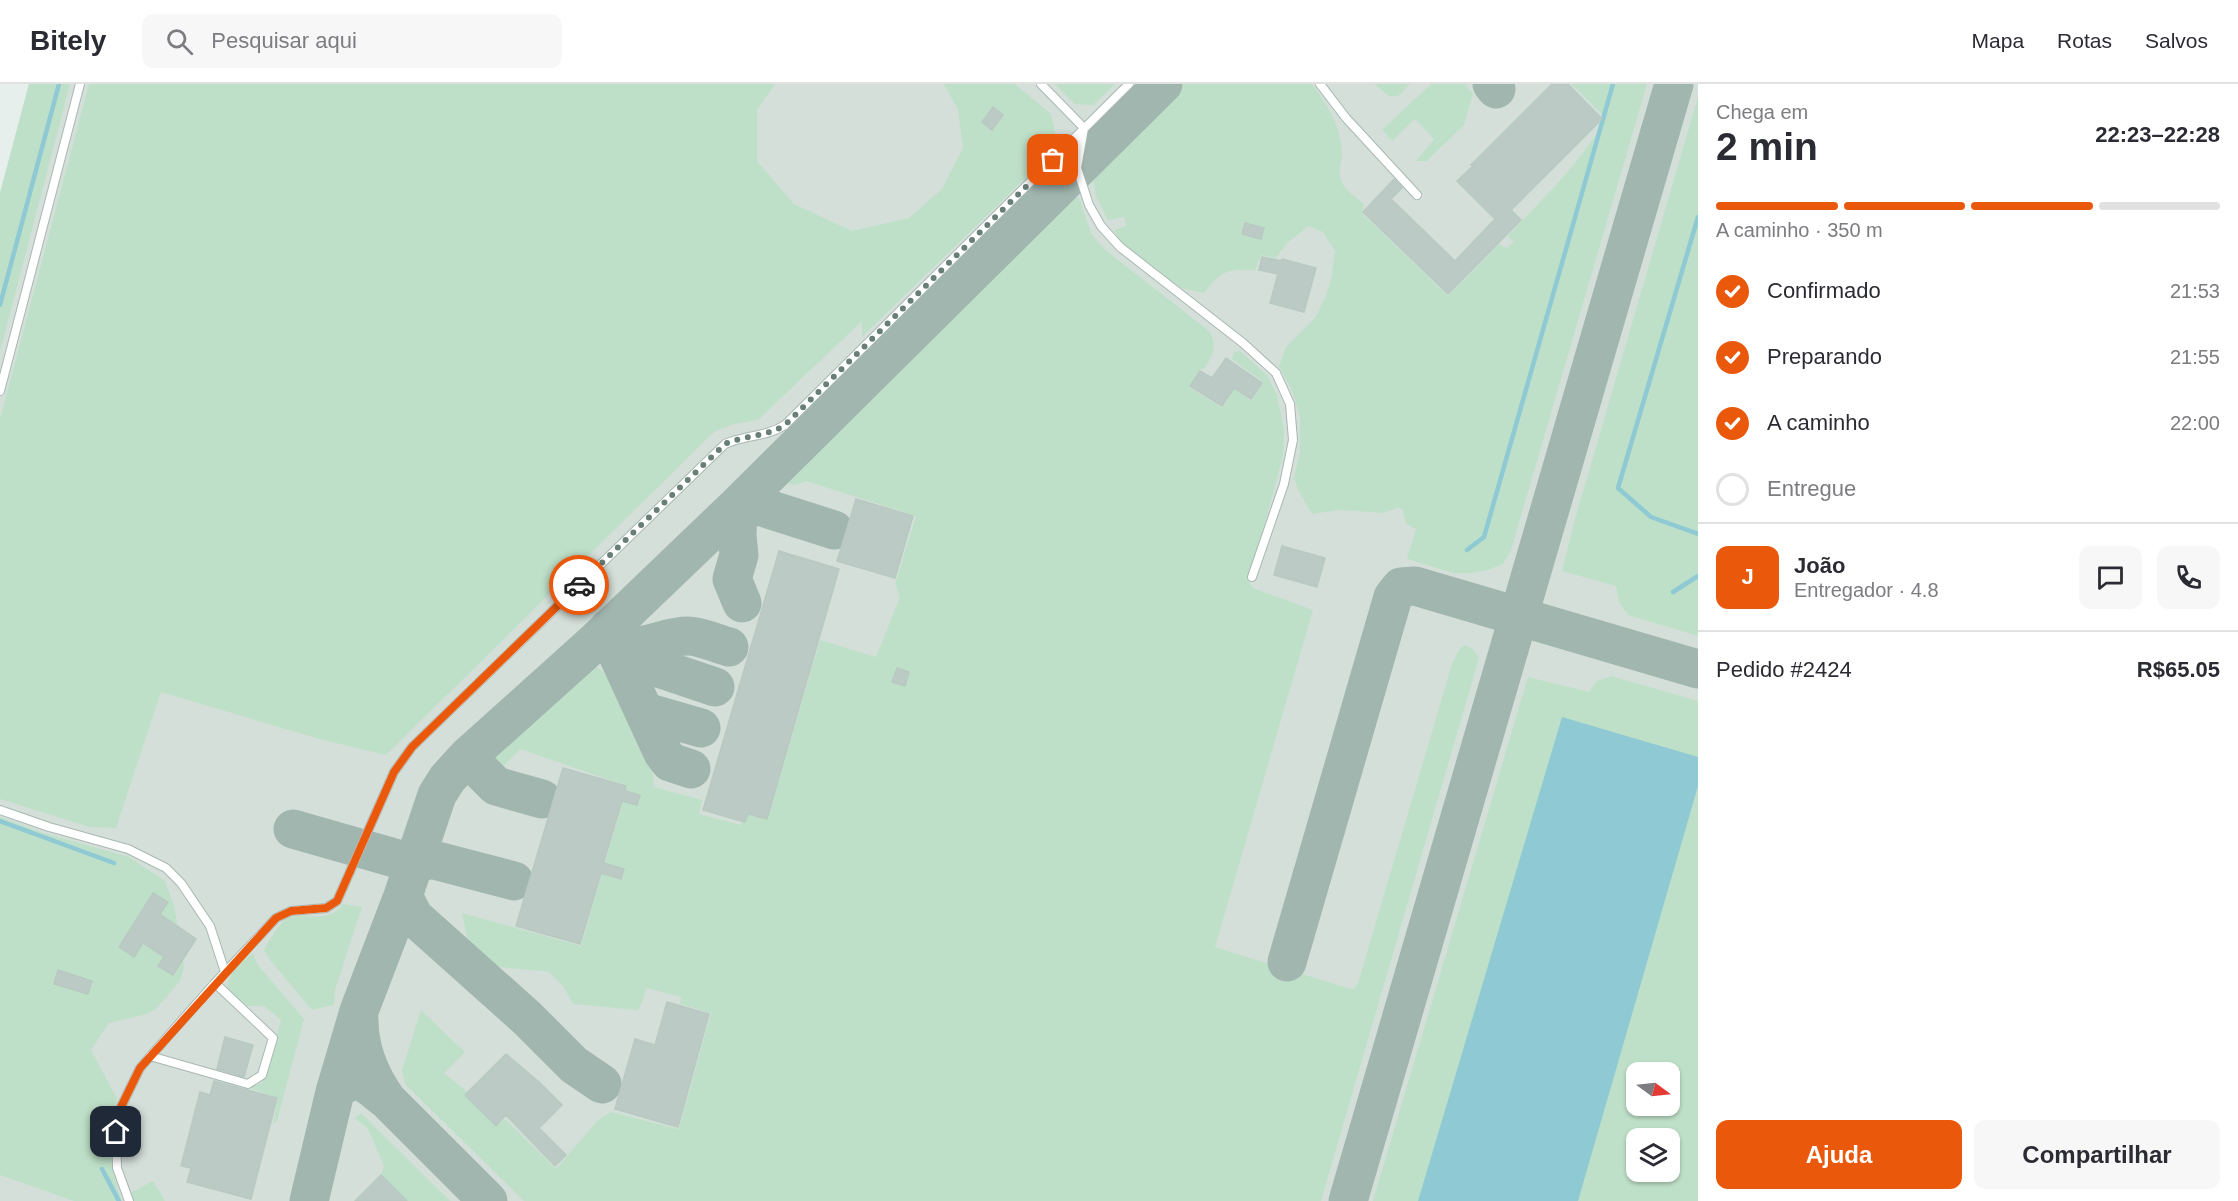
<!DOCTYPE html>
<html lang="pt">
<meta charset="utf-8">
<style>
body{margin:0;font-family:Helvetica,sans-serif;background:#f7f7f7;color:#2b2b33;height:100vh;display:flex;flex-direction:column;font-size:22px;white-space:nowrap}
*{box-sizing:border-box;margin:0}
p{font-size:20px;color:#7c7c81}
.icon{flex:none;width:33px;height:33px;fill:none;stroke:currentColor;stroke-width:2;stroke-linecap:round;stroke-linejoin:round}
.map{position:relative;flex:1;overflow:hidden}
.sheet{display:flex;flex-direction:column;background:#fff;width:540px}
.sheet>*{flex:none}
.needle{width:39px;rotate:105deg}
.controls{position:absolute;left:1626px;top:978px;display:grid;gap:12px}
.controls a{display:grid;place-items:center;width:54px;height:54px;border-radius:12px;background:#fff;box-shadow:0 2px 4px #0004;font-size:30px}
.pin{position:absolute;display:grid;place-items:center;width:51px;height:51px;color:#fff;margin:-26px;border-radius:12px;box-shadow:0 3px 9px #0006}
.courier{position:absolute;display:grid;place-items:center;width:60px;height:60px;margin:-30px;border:4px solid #ea580c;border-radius:50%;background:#fff;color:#222;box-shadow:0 2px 8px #0007}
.summary em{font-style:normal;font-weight:800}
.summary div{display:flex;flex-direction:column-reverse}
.summary{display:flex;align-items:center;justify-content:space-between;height:102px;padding:0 18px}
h1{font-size:39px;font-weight:800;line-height:45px}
.bar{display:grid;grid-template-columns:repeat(4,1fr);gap:9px 6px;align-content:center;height:72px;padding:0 18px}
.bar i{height:8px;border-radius:4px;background:#e1e1e2}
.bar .on{background:#ea580c}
.bar p{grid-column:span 4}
.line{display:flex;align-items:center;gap:15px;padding:0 18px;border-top:2px solid #e1e1e2}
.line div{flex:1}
.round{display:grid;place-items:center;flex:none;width:63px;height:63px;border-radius:12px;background:#f7f7f7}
ol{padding:0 18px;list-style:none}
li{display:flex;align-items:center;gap:18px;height:66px}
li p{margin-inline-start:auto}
li .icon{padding:6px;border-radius:50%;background:#ea580c;color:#fff;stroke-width:4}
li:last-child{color:#7c7c81}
li i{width:33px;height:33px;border:3px solid #e1e1e2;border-radius:50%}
.primary-button{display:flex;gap:12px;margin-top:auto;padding:12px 18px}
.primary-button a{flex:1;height:69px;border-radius:12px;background:#ea580c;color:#fff;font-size:24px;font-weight:800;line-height:69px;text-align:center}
.primary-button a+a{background:#f7f7f7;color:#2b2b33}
header{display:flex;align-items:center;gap:36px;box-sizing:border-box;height:84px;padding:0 30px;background:#fff;border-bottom:2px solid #e1e1e2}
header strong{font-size:28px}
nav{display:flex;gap:33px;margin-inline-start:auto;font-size:21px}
.search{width:420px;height:54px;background:#f7f7f7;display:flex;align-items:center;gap:15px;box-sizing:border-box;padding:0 21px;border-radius:12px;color:#7c7c81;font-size:22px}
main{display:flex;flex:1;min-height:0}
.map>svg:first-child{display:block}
.built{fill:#d4dfda;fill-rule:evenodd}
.green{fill:#bfe0c8;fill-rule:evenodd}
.water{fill:#8ec9d4}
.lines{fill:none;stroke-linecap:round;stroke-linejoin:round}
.stream{stroke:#8ec9d4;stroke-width:4.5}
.taxiway{stroke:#a2b6b0;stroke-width:39}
.building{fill:#bbcac4;stroke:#b8c9c2;stroke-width:1.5}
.service-casing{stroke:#a8b8b2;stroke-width:10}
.service{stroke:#fff;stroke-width:8}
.done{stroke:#687f78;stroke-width:6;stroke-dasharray:0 10.8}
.route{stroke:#ea580c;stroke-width:8}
</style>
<header>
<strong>Bitely</strong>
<div class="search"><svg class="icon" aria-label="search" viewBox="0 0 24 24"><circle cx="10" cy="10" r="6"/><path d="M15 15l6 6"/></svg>Pesquisar aqui</div>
<nav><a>Mapa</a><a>Rotas</a><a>Salvos</a></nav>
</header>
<main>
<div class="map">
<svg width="1698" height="1117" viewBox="0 0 1698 1117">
<rect width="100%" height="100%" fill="#e6efeb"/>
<path class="built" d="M29 0H1698V1117H0V109ZM1636 988H1670V1022H1636ZM1636 1054H1670V1088H1636Z"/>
<path class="green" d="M29 0H70L0 268V109Z
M89 0H775L757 26V77L794 120 852 147 909 134 942 105 963 64 958 26 944 0H1015L1051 30 1056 52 1048 72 862 253V237L758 336 734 340 714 348 386 671 319 655 161 608 116 744 89 743 0 715V335Z
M1054 0H1115L1093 21 1075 20Z
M1182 0H1312C1327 20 1341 42 1342 68 1342 76 1338 89 1341 96 1344 106 1357 114 1364 120L1362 129 1448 212 1499 160 1507 164 1514 158 1508 152C1542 115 1580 80 1605 36L1604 32 1571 0H1647L1511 466 1503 480 1488 486 1471 489H1453L1407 475 1416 445C1406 442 1404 436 1403 425L1397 424 1384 429 1339 426 1312 430 1298 406 1294 394 1300 368V333L1292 306 1279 282 1286 263 1315 234 1325 214 1331 196 1335 167 1323 148 1309 142 1288 158 1276 174 1261 171 1255 186C1227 185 1221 187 1204 209L1181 204 1121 159 1114 146 1126 142 1124 133 1108 136 1096 112 1093 93 1100 82Z
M1374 0H1410L1398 12H1389Z
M1431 0H1465L1473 9 1464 41 1427 77H1416L1434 55 1415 35 1392 57 1382 46Z
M1698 13V552L1628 531 1619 518 1616 502 1562 487 1575 435Z
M1070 110 1079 114 1091 149 1096 156 1108 168 1209 247C1218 262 1213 270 1205 284L1200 286 1189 303 1222 324 1229 315 1215 307 1222 295 1251 317 1263 298 1232 275 1234 268 1240 267 1267 291 1277 311 1284 346 1283 372 1249 498 1253 504 1313 526 1215 863 1344 903 1354 905 1358 899 1452 580 1460 564 1465 561 1473 565 1479 574 1321 1117H524L405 1000 402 986 421 926 465 968 444 989 465 1006 497 1041 505 1035 556 1085 597 1037 611 1028 679 1045 711 929 680 920 681 913 646 904 643 916 638 926 573 920 563 902 549 888 482 881 468 858 462 829 581 862 627 702 520 665 499 687 486 672 488 668 586 579C615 583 646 649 652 675 653 684 653 694 654 703L702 716 699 730 741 741 745 730 768 734 820 556 876 573 900 513 895 500 916 432 806 397C794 402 790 403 781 393L1058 120Z
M1611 592 1698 617V1117H1373L1528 593 1589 608 1597 597ZM1636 988H1670V1022H1636ZM1636 1054H1670V1088H1636Z
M0 733 44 749 129 773 165 797 174 821 184 883 180 897 155 926 143 931 109 939 91 966 117 1015C106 1057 108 1077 122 1117H74L0 1091Z
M343 820 362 823 335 906 334 921 312 926 269 875 264 866C269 857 278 841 286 835 302 825 326 843 343 820Z
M252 869 258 881 304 935 277 1037 273 1040 278 1014 250 1004 262 999 267 988 281 936 264 922H247L240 919 227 907C227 888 240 881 252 869Z
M361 1029 450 1117H407L381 1091 384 1082 368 1045 355 1034Z
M153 1097 165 1117H133L130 1109Z"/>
<path class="water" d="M1562 633 1698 673V702L1578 1117H1418Z"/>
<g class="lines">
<path class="stream" d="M1698 133 1618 404 1651 433 1698 450
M0 221 59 0
M1467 466 1484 453 1613 0
M1673 508 1698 492
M0 737 114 779
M102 1085 119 1117"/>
<path class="taxiway" d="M1492 0 1496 5
M742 519 732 495 739 471 737 452 738 421 762 423 834 446
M609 544 611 556C636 572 661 552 688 552 701 552 717 560 729 563
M611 556 663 669 670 678 691 685
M614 564 632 575 715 603
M642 623 649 629 701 644
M467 673 496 702 542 715
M293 745 405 777 416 772
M405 777 411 786 417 780 430 775 514 797
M403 812 414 833 527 934 574 981 602 1000
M1287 878 1393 513 1401 503 1415 502 1698 585
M335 1008C357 986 367 1001 387 1016 370 992 359 966 359 936
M387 1016 488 1117
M309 1117 335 1008 359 927 403 812 437 711 447 695 467 673 595 558 738 421 1163 0
M1348 1117 1674 0"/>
</g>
<path class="building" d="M1552 0H1568L1602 35 1511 126 1521 136 1448 210 1363 128 1394 95 1402 104 1391 115 1455 177 1495 135 1457 97 1473 82 1471 81Z
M993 23 1003 31 992 46 982 38Z
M1245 139 1264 144 1261 155 1242 150Z
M1262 173 1282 177V175L1316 184 1304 228 1270 219 1278 190 1259 186Z
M1226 274 1262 299 1251 315 1234 304 1222 322 1190 302 1200 287 1212 294Z
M856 415 913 432 895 494 837 477Z
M1282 462 1325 474 1317 503 1274 491Z
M779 467 839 485 767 735 748 730 745 738 703 726Z
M897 584 909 588 905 602 892 598Z
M563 684 626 702 625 707 640 711 637 721 622 717 604 777V779L624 785 621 795 601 789 580 860 516 842Z
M153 809 168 818 160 830 196 855 173 891 158 882 164 873 143 859 134 873 119 863Z
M58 886 92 897 88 910 54 900Z
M667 918 709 930 678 1043 615 1025 635 955 655 961Z
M225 953 253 961 244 993 217 985Z
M506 970 539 998 562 1021 539 1044 566 1071 555 1082 506 1031 496 1042 465 1011Z
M214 997 277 1014 251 1115 187 1098 191 1084 181 1082 200 1008 210 1011Z
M381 1091 407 1117H355Z"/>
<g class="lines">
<g class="service-casing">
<path id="service" d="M1041 0 1084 44 1077 84 1089 121 1101 142 1120 163 1243 259 1276 289 1290 320 1293 356 1284 400 1252 493
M1320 0 1346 34 1417 111
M0 307 80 0
M0 726 49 743 128 765 166 784 181 799 210 842 225 888
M150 972 248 1000 262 991 273 954 215 899
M129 1117 117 1084 116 1048 120 1025 140 984 215 899 276 834 291 827 326 824 337 817 394 688 412 663 725 360C745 351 766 353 785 341L1129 0"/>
</g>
<use href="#service" class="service"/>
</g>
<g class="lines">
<path class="done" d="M579 501 725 360C745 351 766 353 785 341L1053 76"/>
<path class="route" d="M116 1048 120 1025 140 984 265 846 276 834 291 827 326 824 337 817 394 688 412 663 579 501"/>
</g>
</svg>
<div class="controls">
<a><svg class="needle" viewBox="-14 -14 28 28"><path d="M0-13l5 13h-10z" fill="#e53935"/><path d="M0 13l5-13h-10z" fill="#7c7c81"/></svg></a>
<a><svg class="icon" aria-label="layers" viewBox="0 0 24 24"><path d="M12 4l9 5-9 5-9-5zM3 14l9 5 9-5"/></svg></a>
</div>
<div class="pin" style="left:1053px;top:76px;background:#ea580c"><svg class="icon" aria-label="bag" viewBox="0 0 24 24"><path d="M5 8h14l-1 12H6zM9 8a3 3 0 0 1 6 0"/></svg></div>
<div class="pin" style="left:116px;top:1048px;background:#1f2937"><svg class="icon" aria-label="home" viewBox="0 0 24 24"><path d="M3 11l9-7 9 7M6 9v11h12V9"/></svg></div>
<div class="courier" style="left:579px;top:501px"><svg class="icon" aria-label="car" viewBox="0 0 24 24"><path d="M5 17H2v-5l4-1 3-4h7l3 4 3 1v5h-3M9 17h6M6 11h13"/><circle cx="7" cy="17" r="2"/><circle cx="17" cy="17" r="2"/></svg></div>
</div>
<section class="sheet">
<div class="summary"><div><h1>2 min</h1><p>Chega em</p></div><em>22:23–22:28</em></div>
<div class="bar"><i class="on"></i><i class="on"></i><i class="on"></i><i></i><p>A caminho · 350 m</p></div>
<ol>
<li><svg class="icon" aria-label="check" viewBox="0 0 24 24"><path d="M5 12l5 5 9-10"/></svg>Confirmado<p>21:53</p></li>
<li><svg class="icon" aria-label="check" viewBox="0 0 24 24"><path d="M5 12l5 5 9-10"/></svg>Preparando<p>21:55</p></li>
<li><svg class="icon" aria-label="check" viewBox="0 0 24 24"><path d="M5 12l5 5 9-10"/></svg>A caminho<p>22:00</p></li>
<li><i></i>Entregue</li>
</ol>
<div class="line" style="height:108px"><b class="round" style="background:#ea580c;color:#fff">J</b><div><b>João</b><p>Entregador · 4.8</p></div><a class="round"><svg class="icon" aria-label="chat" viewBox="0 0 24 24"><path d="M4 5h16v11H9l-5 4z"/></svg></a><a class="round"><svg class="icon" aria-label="phone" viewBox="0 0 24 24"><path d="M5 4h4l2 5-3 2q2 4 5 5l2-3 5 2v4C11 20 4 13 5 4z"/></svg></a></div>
<div class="line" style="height:78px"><div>Pedido #2424</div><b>R$65.05</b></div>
<div class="primary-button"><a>Ajuda</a><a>Compartilhar</a></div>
</section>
</main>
